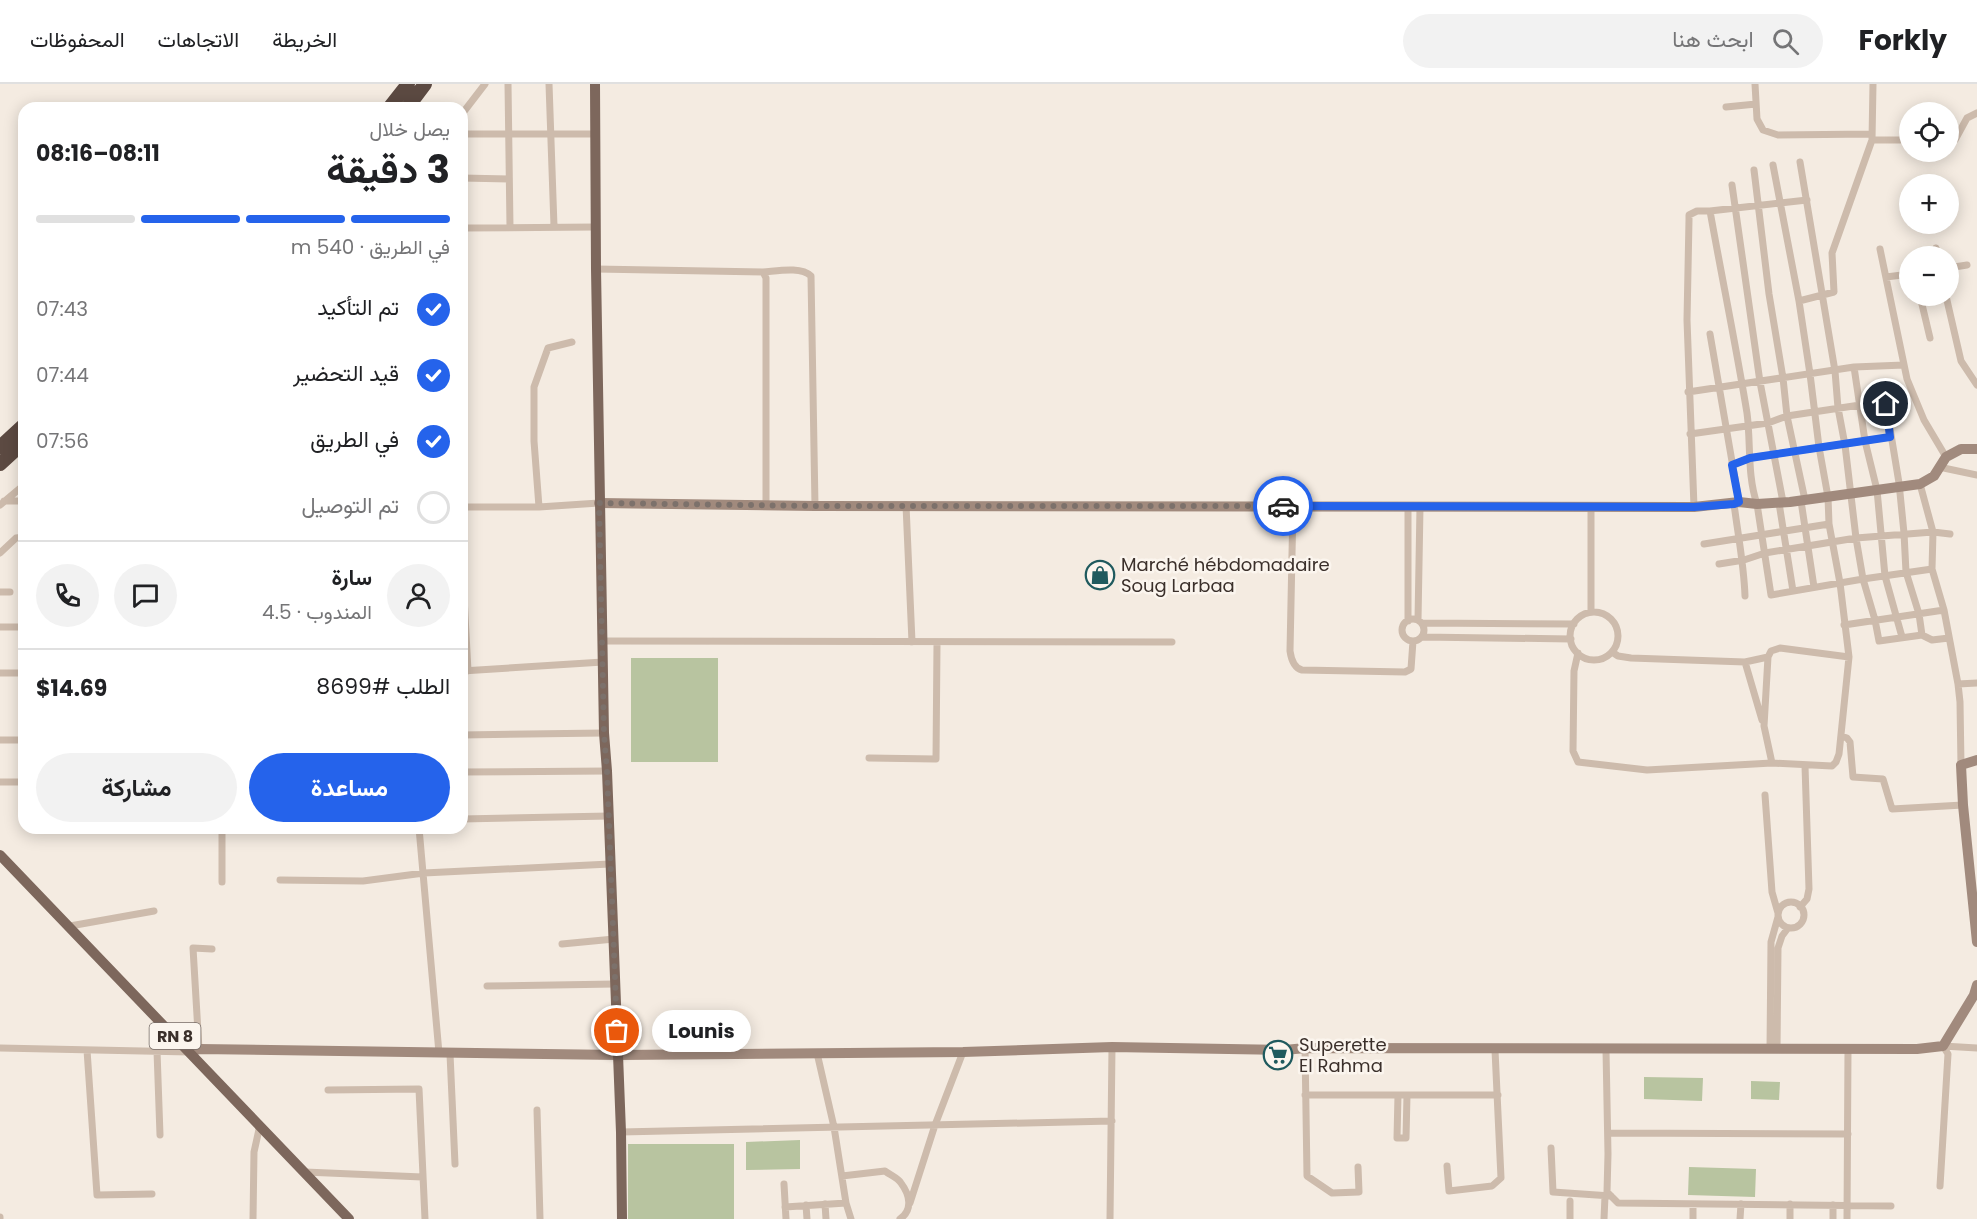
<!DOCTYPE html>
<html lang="ar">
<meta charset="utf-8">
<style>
body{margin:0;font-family:Poppins,Vazirmatn,sans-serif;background:#f2f2f2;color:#202124;direction:rtl;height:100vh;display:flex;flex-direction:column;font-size:22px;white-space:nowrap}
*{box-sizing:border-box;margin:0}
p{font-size:20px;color:#757577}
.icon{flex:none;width:33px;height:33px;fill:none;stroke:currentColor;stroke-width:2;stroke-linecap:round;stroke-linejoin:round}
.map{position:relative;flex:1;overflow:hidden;direction:ltr}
.panel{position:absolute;left:18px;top:18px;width:450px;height:732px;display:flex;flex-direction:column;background:#fff;border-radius:18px;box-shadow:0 3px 15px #0003;direction:rtl}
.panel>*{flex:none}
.controls{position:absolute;left:1899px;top:18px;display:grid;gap:12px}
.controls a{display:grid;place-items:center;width:60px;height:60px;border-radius:50%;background:#fff;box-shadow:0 3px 15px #0003;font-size:30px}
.pin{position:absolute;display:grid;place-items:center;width:51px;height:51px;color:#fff;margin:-26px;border:3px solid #fff;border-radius:50%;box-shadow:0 2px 6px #0007}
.courier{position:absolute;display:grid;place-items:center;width:60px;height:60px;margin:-30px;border:4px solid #2563eb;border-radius:50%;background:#fff;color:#222;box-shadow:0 2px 8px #0007}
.bubble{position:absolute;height:42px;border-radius:21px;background:#fff;box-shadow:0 3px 15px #0003;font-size:20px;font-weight:700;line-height:42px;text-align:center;direction:rtl}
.overview em{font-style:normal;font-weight:700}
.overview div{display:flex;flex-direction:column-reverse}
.overview{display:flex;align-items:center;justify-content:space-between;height:102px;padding:0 18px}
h1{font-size:39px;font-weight:700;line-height:45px}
.bar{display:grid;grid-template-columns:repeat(4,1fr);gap:9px 6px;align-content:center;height:72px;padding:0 18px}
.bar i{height:8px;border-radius:4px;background:#e0e0e0}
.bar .selected{background:#2563eb}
.bar p{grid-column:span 4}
.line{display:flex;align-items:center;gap:15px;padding:0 18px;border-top:2px solid #e0e0e0}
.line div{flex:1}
.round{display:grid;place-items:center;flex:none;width:63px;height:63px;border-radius:32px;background:#f2f2f2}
ol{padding:0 18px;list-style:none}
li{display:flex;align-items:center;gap:18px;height:66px}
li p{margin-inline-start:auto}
li .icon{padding:6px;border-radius:50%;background:#2563eb;color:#fff;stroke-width:4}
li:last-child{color:#757577}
li i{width:33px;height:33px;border:3px solid #e0e0e0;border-radius:50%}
.action{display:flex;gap:12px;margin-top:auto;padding:12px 18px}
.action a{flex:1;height:69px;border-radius:36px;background:#2563eb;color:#fff;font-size:24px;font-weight:700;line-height:69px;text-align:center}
.action a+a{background:#f2f2f2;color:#202124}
header{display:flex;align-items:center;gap:36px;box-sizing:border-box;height:84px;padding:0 30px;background:#fff;border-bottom:2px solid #e0e0e0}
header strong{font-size:28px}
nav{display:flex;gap:33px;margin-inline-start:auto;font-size:21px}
.search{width:420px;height:54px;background:#f2f2f2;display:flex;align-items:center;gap:15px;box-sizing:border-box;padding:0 21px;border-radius:33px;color:#757577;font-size:22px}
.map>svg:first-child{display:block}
.green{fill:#b8c4a0}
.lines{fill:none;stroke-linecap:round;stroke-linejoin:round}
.street{stroke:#cdbbac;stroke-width:7}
.secondary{stroke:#a18a7d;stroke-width:10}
.primary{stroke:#7d675c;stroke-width:10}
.highway{stroke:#5c4a42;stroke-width:14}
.done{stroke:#7c716b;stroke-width:6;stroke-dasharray:0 10.8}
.route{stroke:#2563eb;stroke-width:8}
.labels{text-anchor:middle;stroke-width:5;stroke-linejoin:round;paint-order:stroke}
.shield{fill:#fbf5ee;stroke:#756b66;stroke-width:1.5}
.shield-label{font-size:16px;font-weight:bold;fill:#3b302b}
.poi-label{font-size:18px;fill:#3b302b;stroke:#fbf5ee;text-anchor:start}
</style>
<header>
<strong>Forkly</strong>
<div class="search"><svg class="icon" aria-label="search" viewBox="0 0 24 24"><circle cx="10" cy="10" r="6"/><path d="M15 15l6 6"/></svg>ابحث هنا</div>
<nav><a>الخريطة</a><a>الاتجاهات</a><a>المحفوظات</a></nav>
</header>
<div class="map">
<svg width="1977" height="1135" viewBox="0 0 1977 1135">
<rect width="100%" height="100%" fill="#f4ebe1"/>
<path class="green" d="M631 574H718V678H631Z
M1644 993 1703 994 1702 1017 1644 1015Z
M1751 997 1780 998 1779 1016 1751 1015Z
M800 1056V1085L746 1086V1058Z
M628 1060H734V1135H628Z
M1689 1083 1756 1085 1755 1113 1688 1111Z"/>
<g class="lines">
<path class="street" d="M508 0 510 143
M549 0 554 142
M1755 0 1757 35 1763 46 1778 51 1871 50
M1726 23 1756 20
M462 30 485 0
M462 50H596
M1872 56H1910
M1948 56H1955L1967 34 1977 29
M1800 78 1835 287 1838 324 1845 361 1856 454 1863 495 1875 536 1879 557 1922 551 1932 556 1949 554
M1773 81 1799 217 1810 290 1819 363 1828 413 1829 440 1840 499 1849 573 1839 670 1836 678 1832 682 1772 679 1764 642 1768 573 1771 567 1780 564 1849 573
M1754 86 1769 210 1783 294 1787 332 1805 416
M462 94 509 95
M1732 101 1760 298 1783 418
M1807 116 1710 127C1722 194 1736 262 1747 329 1751 359 1747 391 1757 420L1771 511 1863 495 1932 485
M462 144 595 143
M1936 164 1938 172
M1880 165 1907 295 1924 336 1946 373
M1948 184 1967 181
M596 185 763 188 766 194V421
M763 188C777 187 801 182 811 192L815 422
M1886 193 1910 190
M1920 212 1930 254
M1946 212 1961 277 1977 301
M1799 217 1834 208 1832 169 1872 56 1873 0
M1710 250 1739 418
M1854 283 1865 357 1877 406 1885 492 1902 553
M1688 308 1854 283 1904 281
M1886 320 1899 399 1904 449 1906 488 1919 530 1922 551
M1690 350 1768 339 1787 332 1860 321
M1732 381 1750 374 1890 353
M1939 383 1977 391
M1920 400 1933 448 1932 485 1944 526 1958 600 1960 618 1961 681
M4 417H24
M1801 417 1814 503
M1779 419 1793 507
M1734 420C1738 451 1744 481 1745 512
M0 421 24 401
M906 421 912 558
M1293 422 1290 567C1291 574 1294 584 1302 586L1405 588 1411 585 1413 557
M462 423H539L599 419
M539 423 534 357V303L548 264 572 258
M1591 423V528
M1694 423 1687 236 1689 136V131L1697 127H1710
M1704 460 1829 440
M0 469 16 454 24 453
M462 475 468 587
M1719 480 1744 476 1765 469 1856 454 1933 448 1950 450
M0 508H10
M1570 552a24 24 0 1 1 48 0a24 24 0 1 1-48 0Z
M1402 546a11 11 0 1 1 22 0a11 11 0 1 1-22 0Z
M1418 536 1420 423
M1408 537V422
M1422 539 1574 540
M1844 541 1944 526
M0 543H24
M1422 553 1571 555
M604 557 1172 558
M1612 568 1618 572 1631 574 1745 578 1768 573
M1578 569 1574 587 1573 667 1578 678 1647 686 1772 679
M1745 578 1762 636
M462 587 603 578
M0 589H24
M1958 600 1977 599
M462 651 604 649
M1841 652 1847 654 1850 658 1853 693 1883 695 1892 725 1963 721
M0 656H24
M869 674 936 675 937 560
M462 688 607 687
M0 698H24
M1765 711 1772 808 1778 829
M462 735 609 732
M419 744 439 969
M280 796 363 797 424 789 610 780
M222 798V744
M1778 831a13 13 0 1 1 26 0a13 13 0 1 1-26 0Z
M1800 823 1807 815 1809 805 1805 682
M70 842 154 827
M562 860 614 855
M487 902 615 900
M0 964 190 968
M1305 964 1307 1092 1332 1109 1359 1108 1358 1083
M199 965 193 864 212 865
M1770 965 1771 858 1778 833
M1777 965 1778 864 1782 852 1788 844
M87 966 97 1111 152 1110
M1606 966 1608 1070 1607 1108 1618 1119 1891 1122
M157 967 160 1051
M817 969 834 1043 846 1119 851 1135
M450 970 455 1080
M328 1006 419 1005 425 1135
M1305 1011H1498
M1398 1011 1397 1054H1406L1407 1011
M537 1026 540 1135
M621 1048 1112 1037
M1608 1049 1848 1050
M1551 1064 1553 1108 1611 1112
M1447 1082 1449 1107 1492 1102 1501 1094 1495 966
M305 1088 422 1093
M842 1092 885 1087C890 1091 898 1094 901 1099 910 1111 913 1126 900 1135
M784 1100 786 1135
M1940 1102 1948 970 1943 962 1977 964
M910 1119 935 1041 963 968
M825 1120 826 1135
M806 1121 807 1135
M1833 1121V1135
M785 1123 846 1119
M0 1133V1135
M253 1135 254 1068 260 1041
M1110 1135 1112 963
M1570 1135V1117
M1604 1135 1605 1112
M1693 1135V1120
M1740 1135 1741 1120
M1790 1135V1120
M1847 1135 1848 965"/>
<path class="secondary" d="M599 419 815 422 1694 423 1739 418 1757 420 1790 418 1920 400 1934 392 1946 373 1961 365H1977
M1977 676 1961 681 1963 721 1977 858
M190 968 199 965 618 971 963 968 1112 963 1285 966 1305 964 1917 965 1943 962 1974 911 1977 901"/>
<path class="primary" d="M595 0 596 185 604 649 607 687 621 1048 622 1135
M0 771 349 1135"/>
<path class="highway" d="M389 24 408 0
M407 24 425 0
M0 363 24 341
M0 380 24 358"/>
</g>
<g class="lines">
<path class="done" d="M617 947 607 687 604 650 599 419 815 422H1283"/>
<path class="route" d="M1283 422 1694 423 1734 420 1739 418 1732 381 1750 374 1890 353 1886 320"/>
</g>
<defs>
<g id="shop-ring" transform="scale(1.5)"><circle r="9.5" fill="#fbf5ee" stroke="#1f5a5e" stroke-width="1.5"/><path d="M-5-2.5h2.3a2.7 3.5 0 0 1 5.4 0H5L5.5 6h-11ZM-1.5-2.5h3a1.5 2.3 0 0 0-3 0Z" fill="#1f5a5e"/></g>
<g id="supermarket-ring" transform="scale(1.5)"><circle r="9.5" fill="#fbf5ee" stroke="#1f5a5e" stroke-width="1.5"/><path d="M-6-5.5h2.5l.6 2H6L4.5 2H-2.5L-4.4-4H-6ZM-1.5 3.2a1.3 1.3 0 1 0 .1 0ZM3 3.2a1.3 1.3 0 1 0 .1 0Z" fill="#1f5a5e"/></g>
</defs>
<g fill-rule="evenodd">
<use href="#shop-ring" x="1100" y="491"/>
<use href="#supermarket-ring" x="1278" y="971"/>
</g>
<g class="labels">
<rect class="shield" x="149.5" y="939" width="51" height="26" rx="4.5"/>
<g class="shield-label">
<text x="175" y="958">RN 8</text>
</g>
<g class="poi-label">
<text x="1121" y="487">Marché hébdomadaire<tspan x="1121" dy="21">Soug Larbaa</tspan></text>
<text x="1299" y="967">Superette<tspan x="1299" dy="21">El Rahma</tspan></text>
</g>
</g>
</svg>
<div class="controls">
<a><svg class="icon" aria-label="locate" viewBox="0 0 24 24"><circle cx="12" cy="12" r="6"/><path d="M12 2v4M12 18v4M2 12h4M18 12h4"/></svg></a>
<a>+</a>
<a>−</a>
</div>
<div class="pin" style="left:617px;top:947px;background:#ea580c"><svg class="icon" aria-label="bag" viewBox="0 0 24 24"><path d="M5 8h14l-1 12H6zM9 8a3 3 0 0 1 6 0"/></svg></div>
<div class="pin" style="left:1886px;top:320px;background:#1f2937"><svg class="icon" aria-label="home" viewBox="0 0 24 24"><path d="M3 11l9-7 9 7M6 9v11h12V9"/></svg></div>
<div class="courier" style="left:1283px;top:422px"><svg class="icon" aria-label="car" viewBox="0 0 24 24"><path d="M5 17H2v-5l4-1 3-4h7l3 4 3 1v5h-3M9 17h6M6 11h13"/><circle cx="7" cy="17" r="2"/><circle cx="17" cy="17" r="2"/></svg></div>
<div class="bubble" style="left:652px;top:926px;width:99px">Lounis</div>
<section class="panel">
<div class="overview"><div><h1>3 دقيقة</h1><p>يصل خلال</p></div><em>08:11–08:16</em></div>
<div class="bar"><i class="selected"></i><i class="selected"></i><i class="selected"></i><i></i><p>في الطريق · 540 m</p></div>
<ol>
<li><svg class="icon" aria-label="check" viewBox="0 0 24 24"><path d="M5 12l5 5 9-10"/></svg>تم التأكيد<p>07:43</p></li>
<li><svg class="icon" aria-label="check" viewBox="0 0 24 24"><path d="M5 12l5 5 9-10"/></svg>قيد التحضير<p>07:44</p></li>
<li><svg class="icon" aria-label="check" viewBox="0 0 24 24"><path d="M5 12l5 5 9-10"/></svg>في الطريق<p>07:56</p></li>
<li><i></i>تم التوصيل</li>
</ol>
<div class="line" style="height:108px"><a class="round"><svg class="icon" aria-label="person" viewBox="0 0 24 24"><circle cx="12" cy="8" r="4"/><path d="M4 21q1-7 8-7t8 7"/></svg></a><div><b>سارة</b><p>المندوب · 4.5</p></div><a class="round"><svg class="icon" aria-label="chat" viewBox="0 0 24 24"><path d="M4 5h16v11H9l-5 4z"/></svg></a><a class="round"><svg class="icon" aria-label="phone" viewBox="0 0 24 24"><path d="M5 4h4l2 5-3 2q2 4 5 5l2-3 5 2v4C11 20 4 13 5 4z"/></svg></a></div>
<div class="line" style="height:78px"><div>الطلب #8699</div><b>$14.69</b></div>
<div class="action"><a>مساعدة</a><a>مشاركة</a></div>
</section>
</div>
